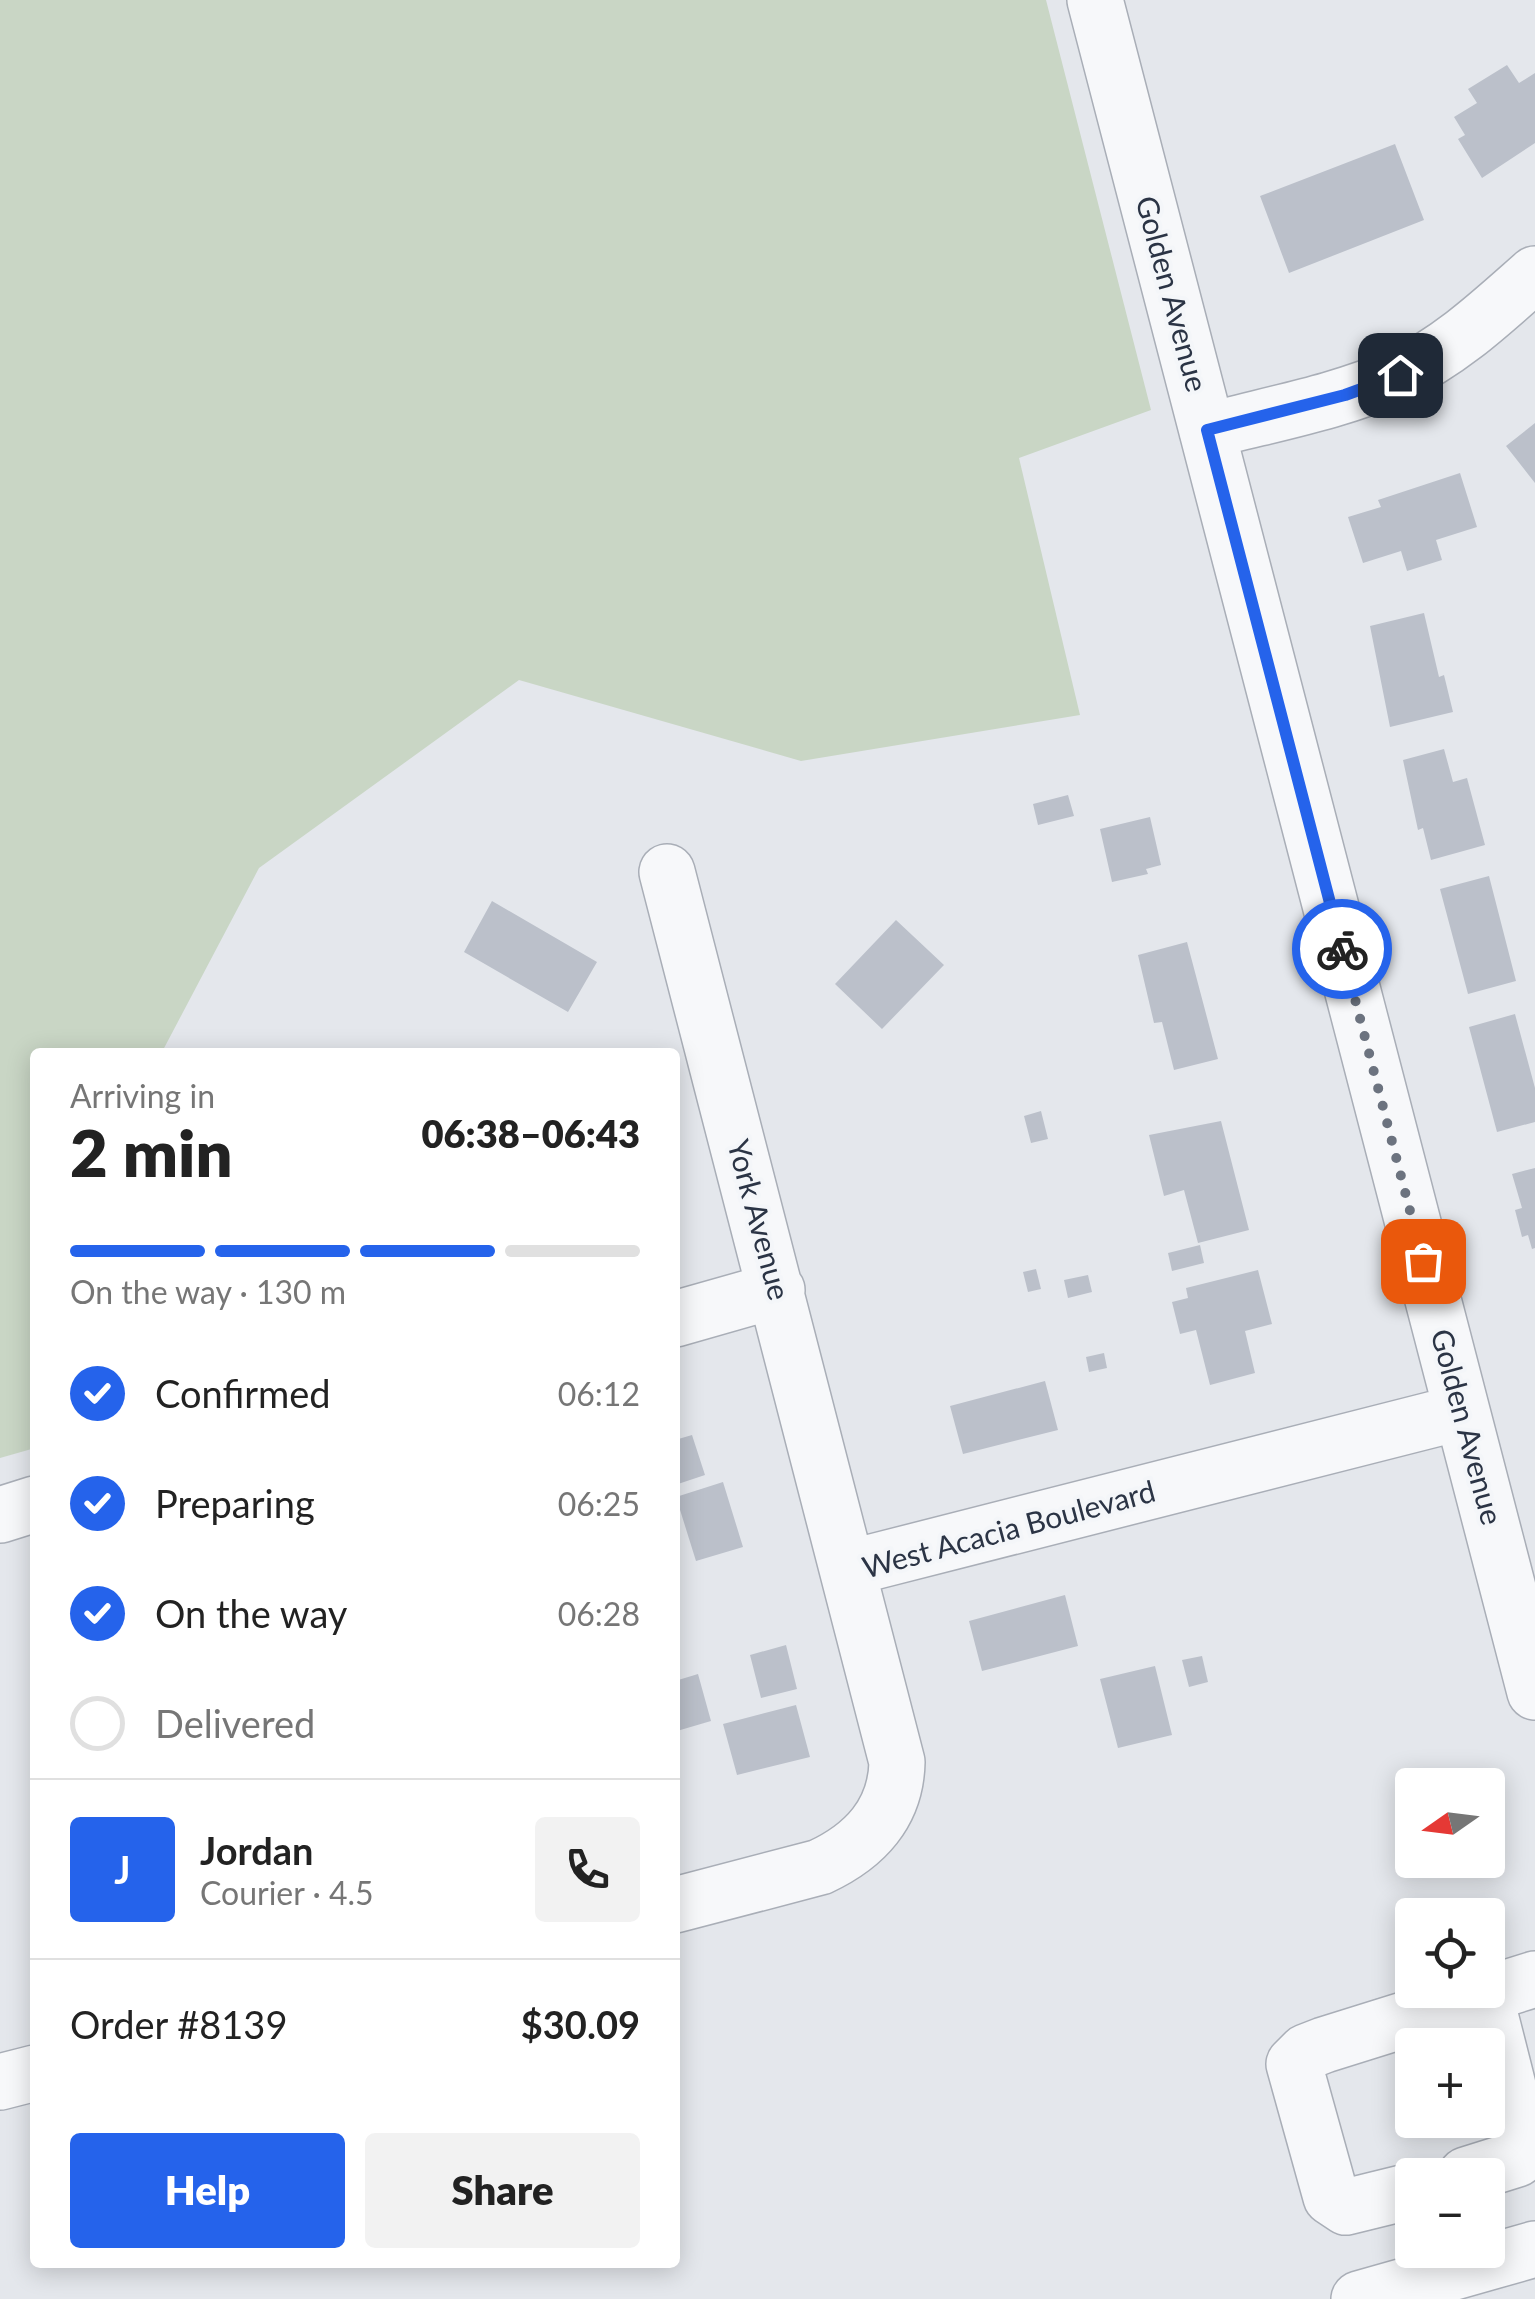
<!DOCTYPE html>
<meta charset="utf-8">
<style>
body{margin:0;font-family:Lato,sans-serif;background:#f2f2f2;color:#222;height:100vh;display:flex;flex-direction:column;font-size:38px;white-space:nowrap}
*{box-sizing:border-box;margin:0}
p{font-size:32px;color:#767676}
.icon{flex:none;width:55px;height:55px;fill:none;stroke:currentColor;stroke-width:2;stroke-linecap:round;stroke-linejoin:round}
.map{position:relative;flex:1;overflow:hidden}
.drawer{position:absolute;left:30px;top:1048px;width:650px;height:1220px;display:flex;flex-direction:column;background:#fff;border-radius:10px;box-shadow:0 5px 25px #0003}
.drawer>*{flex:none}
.needle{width:65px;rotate:256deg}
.controls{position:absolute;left:1395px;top:1768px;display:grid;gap:20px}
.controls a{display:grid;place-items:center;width:110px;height:110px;border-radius:10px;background:#fff;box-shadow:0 5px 25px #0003;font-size:50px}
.pin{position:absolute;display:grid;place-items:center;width:85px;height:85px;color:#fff;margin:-42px;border-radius:20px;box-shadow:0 5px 15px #0006}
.courier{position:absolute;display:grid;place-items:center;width:100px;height:100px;margin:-50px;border:8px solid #2563eb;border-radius:50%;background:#fff;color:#222;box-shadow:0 2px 12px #0007}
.summary em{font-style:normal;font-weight:800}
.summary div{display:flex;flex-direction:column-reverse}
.summary{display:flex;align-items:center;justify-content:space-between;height:170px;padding:0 40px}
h1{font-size:65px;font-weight:800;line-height:75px}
.bar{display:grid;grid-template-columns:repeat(4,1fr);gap:15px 10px;align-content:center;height:120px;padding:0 40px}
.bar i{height:12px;border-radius:8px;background:#e0e0e0}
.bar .selected{background:#2563eb}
.bar p{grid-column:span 4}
.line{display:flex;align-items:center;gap:25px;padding:0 40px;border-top:2px solid #e0e0e0}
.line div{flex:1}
.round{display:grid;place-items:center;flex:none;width:105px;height:105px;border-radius:10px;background:#f2f2f2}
ol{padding:0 40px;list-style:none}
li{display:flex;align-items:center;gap:30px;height:110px}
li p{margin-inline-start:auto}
li .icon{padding:10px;border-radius:50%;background:#2563eb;color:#fff;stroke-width:4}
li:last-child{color:#767676}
li i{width:55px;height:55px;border:5px solid #e0e0e0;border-radius:50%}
.button{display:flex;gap:20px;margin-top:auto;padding:20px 40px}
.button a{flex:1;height:115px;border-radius:10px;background:#2563eb;color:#fff;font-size:40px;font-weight:800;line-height:115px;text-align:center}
.button a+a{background:#f2f2f2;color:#222}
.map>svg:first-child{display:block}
.green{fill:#c9d6c5}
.building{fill:#bbc0ca}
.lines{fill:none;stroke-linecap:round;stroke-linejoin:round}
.minor-casing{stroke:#a9aeb7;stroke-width:58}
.minor{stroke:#f7f8fa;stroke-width:55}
.done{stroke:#6c737f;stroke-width:10;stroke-dasharray:0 18}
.route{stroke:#2563eb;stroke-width:12}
.labels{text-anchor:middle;stroke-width:8;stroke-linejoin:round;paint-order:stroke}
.street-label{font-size:30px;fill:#2b3445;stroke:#f4f6f9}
</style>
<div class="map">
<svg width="1535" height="2299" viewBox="0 0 1535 2299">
<rect width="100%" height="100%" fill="#e4e7ec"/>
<path class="green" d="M0 0H1046L1151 410 1019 458 1080 715 801 761 519 680 259 868 162 1052H35V1448L0 1458Z"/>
<path class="building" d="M1507 65 1519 83 1535 73V143L1482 178 1458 139 1465 135 1454 117 1477 103 1468 89Z
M1395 144 1424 220 1289 273 1260 196Z
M1535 423V483L1506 446Z
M1460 473 1477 527 1436 540 1442 560 1407 571 1401 551 1363 563 1348 517 1381 507 1378 500Z
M1424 613 1439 677 1444 675 1453 712 1390 727 1370 626Z
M1444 749 1453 782 1467 778 1485 845 1431 860 1423 828 1418 830 1403 760Z
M1068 795 1074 816 1038 825 1033 804Z
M1150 817 1161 865 1146 869 1148 874 1112 882 1100 829Z
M1489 876 1516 981 1468 994 1440 889Z
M492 901 597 962 568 1012 464 952Z
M896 920 944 965 882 1029 835 984Z
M1187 942 1218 1059 1174 1070 1162 1022 1154 1023 1138 955Z
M1515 1014 1535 1088V1122L1497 1132 1469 1027Z
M1041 1111 1048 1139 1031 1143 1024 1116Z
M1221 1121 1249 1230 1198 1243 1184 1190 1164 1196 1149 1135Z
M1535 1168V1248L1532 1249 1528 1235 1522 1237 1515 1210 1522 1208 1512 1174Z
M1200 1245 1204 1263 1172 1271 1168 1253Z
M1036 1269 1041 1289 1028 1292 1023 1272Z
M1258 1270 1272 1324 1245 1331 1255 1373 1210 1385 1196 1330 1180 1334 1172 1302 1188 1298 1186 1288Z
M1088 1275 1092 1292 1068 1298 1064 1280Z
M1104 1353 1107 1368 1089 1372 1086 1357Z
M1045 1381 1058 1430 963 1454 950 1406Z
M692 1435 705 1475 675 1485V1440Z
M723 1482 743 1547 696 1561 676 1497Z
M1065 1595 1078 1646 982 1671 969 1621Z
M786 1645 797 1689 761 1698 750 1655Z
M1202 1656 1208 1682 1189 1687 1182 1660Z
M1155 1666 1172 1735 1118 1748 1100 1679Z
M698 1674 711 1721 677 1731 675 1681Z
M796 1705 810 1757 737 1775 723 1724Z"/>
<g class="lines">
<g class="minor-casing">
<path id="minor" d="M1095 0 1535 1692
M1207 431C1271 414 1339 402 1399 375 1451 351 1493 311 1535 274
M667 872 897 1762C896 1813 865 1846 820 1867L675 1905
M675 1319 777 1290
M0 1515 35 1504
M849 1568 1462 1412
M0 2082 35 2073
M1466 2175 1517 2159 1524 2149 1485 1995
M1412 2197 1411 2191 1346 2207 1331 2197 1294 2064 1306 2052 1324 2045 1535 1979
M1359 2299 1535 2249"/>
</g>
<use href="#minor" class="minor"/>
</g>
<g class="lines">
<path class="done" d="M1342 949 1423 1261"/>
<path class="route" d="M1342 949 1207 430 1345 395 1400 375"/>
</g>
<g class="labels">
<g class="street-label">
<text transform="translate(1171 294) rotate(75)" y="10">Golden Avenue</text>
<text transform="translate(758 1220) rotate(75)" y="10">York Avenue</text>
<text transform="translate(1466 1427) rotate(75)" y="10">Golden Avenue</text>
<text transform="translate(1009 1530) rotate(-15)" y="10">West Acacia Boulevard</text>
</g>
</g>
</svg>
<div class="controls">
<a><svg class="needle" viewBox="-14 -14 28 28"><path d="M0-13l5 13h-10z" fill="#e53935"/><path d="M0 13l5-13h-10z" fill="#767676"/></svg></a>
<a><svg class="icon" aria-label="locate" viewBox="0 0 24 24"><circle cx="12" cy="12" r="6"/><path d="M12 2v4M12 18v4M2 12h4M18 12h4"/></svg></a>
<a>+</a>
<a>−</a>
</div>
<div class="pin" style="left:1423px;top:1261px;background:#ea580c"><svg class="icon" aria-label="bag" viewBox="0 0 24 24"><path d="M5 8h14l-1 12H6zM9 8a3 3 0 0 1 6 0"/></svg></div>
<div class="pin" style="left:1400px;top:375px;background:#1f2937"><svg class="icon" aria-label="home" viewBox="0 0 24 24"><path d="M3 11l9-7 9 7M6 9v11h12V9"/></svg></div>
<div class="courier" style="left:1342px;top:949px"><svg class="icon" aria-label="bike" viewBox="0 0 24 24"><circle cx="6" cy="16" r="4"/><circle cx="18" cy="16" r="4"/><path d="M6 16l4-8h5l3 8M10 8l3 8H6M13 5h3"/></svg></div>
<section class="drawer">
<div class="summary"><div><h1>2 min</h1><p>Arriving in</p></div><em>06:38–06:43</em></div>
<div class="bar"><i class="selected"></i><i class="selected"></i><i class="selected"></i><i></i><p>On the way · 130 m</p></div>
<ol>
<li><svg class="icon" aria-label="check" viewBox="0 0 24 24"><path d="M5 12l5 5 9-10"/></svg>Confirmed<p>06:12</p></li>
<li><svg class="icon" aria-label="check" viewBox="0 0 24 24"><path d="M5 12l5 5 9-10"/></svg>Preparing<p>06:25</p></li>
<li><svg class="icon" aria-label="check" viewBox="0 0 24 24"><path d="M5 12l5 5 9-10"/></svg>On the way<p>06:28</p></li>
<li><i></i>Delivered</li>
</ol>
<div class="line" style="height:180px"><b class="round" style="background:#2563eb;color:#fff">J</b><div><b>Jordan</b><p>Courier · 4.5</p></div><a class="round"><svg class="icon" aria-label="phone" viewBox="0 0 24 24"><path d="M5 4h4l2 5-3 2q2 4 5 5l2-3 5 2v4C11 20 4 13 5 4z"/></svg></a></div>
<div class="line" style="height:130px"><div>Order #8139</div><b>$30.09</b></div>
<div class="button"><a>Help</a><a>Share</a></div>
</section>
</div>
